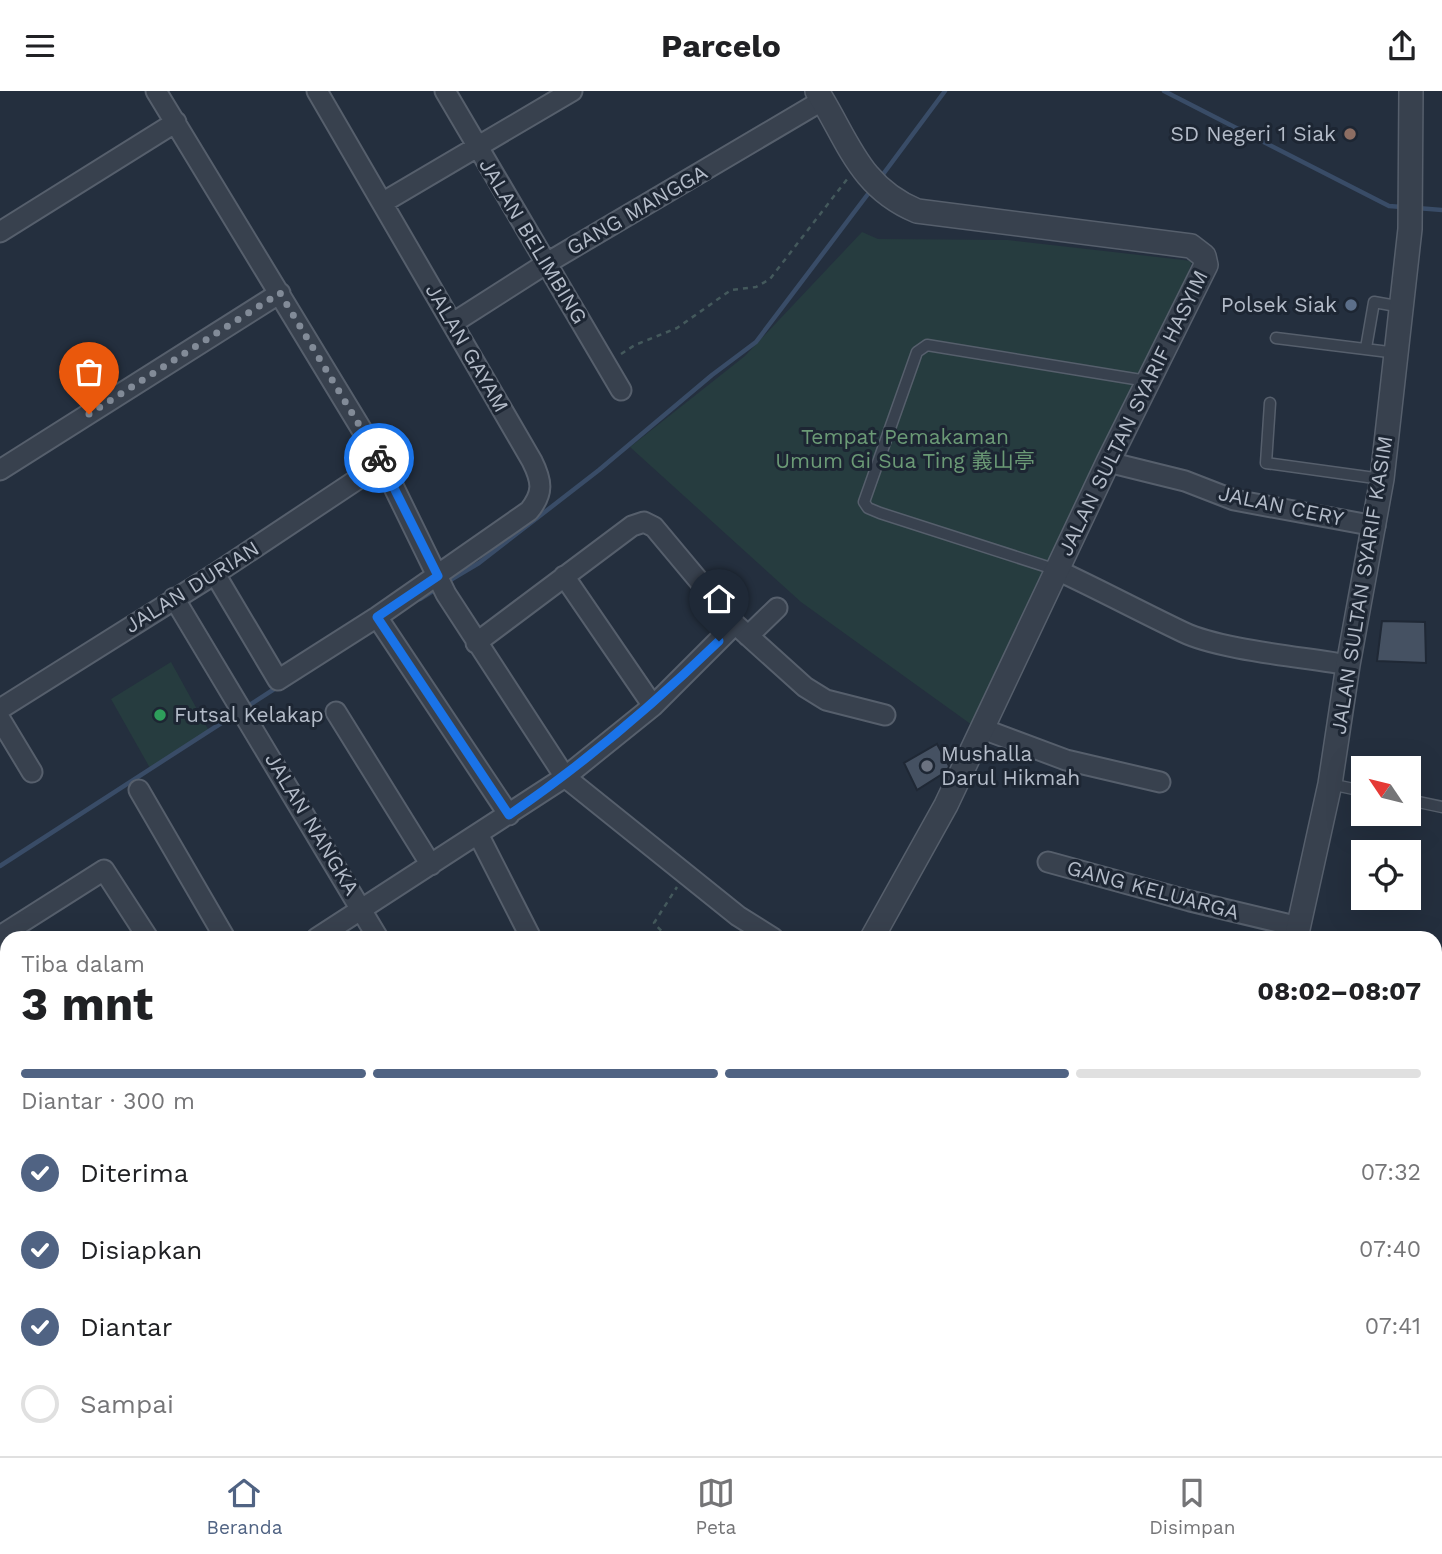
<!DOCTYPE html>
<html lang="id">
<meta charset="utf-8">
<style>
body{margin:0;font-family:"Work Sans","Noto Sans SC",sans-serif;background:#f2f2f2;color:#202124;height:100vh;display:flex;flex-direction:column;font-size:26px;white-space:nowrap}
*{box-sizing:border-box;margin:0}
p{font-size:23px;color:#757577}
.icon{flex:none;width:38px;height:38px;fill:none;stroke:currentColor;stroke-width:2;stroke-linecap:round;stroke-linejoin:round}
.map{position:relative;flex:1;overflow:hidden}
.side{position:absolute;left:0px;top:840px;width:1442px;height:525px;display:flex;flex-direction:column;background:#fff;border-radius:21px 21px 0 0;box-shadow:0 7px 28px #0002}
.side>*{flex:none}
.needle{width:46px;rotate:305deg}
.controls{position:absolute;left:1351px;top:665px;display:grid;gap:14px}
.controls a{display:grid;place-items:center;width:70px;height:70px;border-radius:0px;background:#fff;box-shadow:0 7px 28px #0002;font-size:35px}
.pin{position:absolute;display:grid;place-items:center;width:60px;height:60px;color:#fff;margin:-72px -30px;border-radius:50% 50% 50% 0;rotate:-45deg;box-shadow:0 0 7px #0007}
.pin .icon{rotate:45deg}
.courier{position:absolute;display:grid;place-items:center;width:70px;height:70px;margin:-35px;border:5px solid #1a73e8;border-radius:50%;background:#fff;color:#222;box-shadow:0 2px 9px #0007}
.head em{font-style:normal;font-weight:700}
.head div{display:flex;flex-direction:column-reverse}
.head{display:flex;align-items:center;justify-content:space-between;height:119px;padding:0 21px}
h1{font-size:46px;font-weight:700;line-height:52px}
.bar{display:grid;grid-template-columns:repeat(4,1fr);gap:10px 7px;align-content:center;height:84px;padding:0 21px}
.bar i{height:9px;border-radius:5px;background:#e0e0e0}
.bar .current{background:#506383}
.bar p{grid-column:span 4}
ol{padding:0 21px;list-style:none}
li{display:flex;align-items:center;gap:21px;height:77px}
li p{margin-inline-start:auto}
li .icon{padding:7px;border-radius:50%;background:#506383;color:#fff;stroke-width:4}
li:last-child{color:#757577}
li i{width:38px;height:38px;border:4px solid #e0e0e0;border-radius:50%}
header{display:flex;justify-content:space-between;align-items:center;height:91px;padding:0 21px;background:#fff;font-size:32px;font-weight:700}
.menu{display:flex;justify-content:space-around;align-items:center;height:98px;border-top:2px solid #e0e0e0;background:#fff;font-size:19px;color:#757577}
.menu a{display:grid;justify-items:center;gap:4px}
.menu .current{color:#506383}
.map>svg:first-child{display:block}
.green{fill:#263c3f}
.water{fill:#394c67}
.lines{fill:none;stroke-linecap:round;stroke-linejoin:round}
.stream{stroke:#394c67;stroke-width:4.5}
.building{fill:#455162;stroke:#1f2835;stroke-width:2}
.service-casing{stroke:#565f6c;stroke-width:13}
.minor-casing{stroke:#565f6c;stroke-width:23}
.tertiary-casing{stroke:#565f6c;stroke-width:26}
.path{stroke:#44595c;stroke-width:2.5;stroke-dasharray:5 5;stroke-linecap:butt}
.service{stroke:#38414e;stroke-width:10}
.minor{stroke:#38414e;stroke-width:19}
.tertiary{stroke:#38414e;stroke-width:23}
.done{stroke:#828b98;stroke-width:7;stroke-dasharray:0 12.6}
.route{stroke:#1a73e8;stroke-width:9}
.education-dot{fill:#8d6e63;stroke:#1d2633;stroke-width:2.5}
.service-dot{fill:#5c6f8a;stroke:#1d2633;stroke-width:2.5}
.leisure-dot{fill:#2e9e5b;stroke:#1d2633;stroke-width:2.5}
.worship-dot{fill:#6b7280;stroke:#1d2633;stroke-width:2.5}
.labels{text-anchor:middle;stroke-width:6;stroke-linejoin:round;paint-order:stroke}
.poi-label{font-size:21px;fill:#b4bcc9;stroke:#1d2633;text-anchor:end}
.street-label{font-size:21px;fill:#b4bcc9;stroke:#1d2633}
.park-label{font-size:21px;fill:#6b9a76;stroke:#1d2633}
</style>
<header><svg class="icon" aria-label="menu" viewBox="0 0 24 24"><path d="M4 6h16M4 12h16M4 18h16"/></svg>Parcelo<svg class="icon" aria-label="share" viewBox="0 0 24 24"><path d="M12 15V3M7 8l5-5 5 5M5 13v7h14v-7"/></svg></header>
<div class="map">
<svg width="1442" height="1365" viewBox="0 0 1442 1365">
<rect width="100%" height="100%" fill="#242f3e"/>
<path class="green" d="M862 141 878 148 1008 149 1192 170 1184 195 972 634 801 511 630 356 745 265Z
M171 571 209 640 150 677 111 608Z"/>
<path class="water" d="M1442 916V1365H1327L1330 1358H1435V955Z"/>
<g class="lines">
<path class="stream" d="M1164 0 1389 115 1402 116
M881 86 945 0
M1417 117 1442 119
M447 491 479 472 599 379 712 284 756 251 871 99
M420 508 436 498
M245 617 279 595
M0 775 237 622
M725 1358 734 1365"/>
</g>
<path class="building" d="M1382 530 1425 531 1426 572 1377 570Z
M937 653 949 675 947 680 917 699 904 672Z"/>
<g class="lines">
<g class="service-casing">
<path id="service" d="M1276 247 1397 262
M1366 257 1374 211 1402 216
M1270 312 1266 372 1382 388
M1057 479 880 422 868 417 864 411 917 261 927 254 1147 290
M1330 693 1363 700
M1409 709 1442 716"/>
</g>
<g class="minor-casing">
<path id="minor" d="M156 0 382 372 446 503 565 686 738 825 773 847
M445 0 621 299
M382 112 572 0
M0 141 176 31
M453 232 547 172 823 9
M1108 371 1185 390 1234 409 1375 435
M0 379 280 202
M1057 479C1100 499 1141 521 1183 541 1220 559 1304 566 1348 574
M215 483 278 589 377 526 529 420C544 402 542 390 532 370L317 0
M564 485 653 615
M174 507 378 847
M377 526 509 724
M748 545 777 517
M476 552 632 435 644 431 654 436 735 533 805 596 826 609 885 624
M0 618 215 483 382 372
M336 621 431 774
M0 628 32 681
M983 638 1066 669 1160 691
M139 699 225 847
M478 743 531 847
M1048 771 1190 810 1299 836
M0 845 104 779 148 847
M317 847 565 686 653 615 735 533
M0 1042 7 1038
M0 1180 7 1177
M260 1358 264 1365
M580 1358 585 1365
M814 1358 822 1365"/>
</g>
<g class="tertiary-casing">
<path id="tertiary" d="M817 0C848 49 859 96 917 120L1191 155 1204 165 1206 174 1108 371 946 714 872 847
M1296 847 1330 693 1348 574 1382 388 1410 138 1411 0
M0 918 7 930
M217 1365 230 1358
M1121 1365 1125 1358"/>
</g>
<path class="path" d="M621 263 635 254 677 237 731 199 756 196 770 188 848 87
M668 847 654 832 677 796"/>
<use href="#service" class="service"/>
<use href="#minor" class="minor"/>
<use href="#tertiary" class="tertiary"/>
</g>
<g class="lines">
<path class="done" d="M89 323 280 202 379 367"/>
<path class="route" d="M379 367 438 485 377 526 509 724C585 672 653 614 719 550"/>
</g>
<circle class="education-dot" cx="1350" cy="43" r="7"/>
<circle class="service-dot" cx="1351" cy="214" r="7"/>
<circle class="leisure-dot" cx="160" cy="624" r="7"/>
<circle class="worship-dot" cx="927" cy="675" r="7"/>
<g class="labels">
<g class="poi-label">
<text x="1336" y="50">SD Negeri 1 Siak</text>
<text x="1337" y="221">Polsek Siak</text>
<text x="174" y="631" text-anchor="start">Futsal Kelakap</text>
<text x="941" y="670" text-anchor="start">Mushalla<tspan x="941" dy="24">Darul Hikmah</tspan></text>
</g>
<g class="street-label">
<text transform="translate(637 119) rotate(-30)" y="7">GANG MANGGA</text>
<text transform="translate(533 150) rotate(59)" y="7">JALAN BELIMBING</text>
<text transform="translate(467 257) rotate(60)" y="7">JALAN GAYAM</text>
<text transform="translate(1133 322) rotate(-64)" y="7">JALAN SULTAN SYARIF HASYIM</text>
<text transform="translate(1281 415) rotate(12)" y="7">JALAN CERY</text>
<text transform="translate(1362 494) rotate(-81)" y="7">JALAN SULTAN SYARIF KASIM</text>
<text transform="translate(192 496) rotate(-32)" y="7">JALAN DURIAN</text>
<text transform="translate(312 733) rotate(59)" y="7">JALAN NANGKA</text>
<text transform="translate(1153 799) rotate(15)" y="7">GANG KELUARGA</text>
</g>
<g class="park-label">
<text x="905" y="353">Tempat Pemakaman<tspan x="905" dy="24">Umum Gi Sua Ting 義山亭</tspan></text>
</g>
</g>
</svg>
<div class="controls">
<a><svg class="needle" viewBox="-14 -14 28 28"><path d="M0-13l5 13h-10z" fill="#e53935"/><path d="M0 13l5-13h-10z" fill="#757577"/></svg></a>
<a><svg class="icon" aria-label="locate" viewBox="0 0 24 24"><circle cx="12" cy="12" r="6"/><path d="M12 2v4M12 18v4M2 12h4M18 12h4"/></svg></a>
</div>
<div class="pin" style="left:89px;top:323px;background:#ea580c"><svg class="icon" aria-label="bag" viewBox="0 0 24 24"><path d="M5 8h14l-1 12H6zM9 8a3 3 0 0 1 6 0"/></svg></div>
<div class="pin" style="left:719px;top:550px;background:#1f2937"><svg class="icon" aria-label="home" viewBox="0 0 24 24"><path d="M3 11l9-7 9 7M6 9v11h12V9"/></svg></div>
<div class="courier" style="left:379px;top:367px"><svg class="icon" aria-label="bike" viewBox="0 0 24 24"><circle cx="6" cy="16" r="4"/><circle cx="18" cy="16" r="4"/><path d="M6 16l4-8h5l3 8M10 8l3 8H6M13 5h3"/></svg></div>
<section class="side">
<div class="head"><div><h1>3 mnt</h1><p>Tiba dalam</p></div><em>08:02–08:07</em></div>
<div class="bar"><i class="current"></i><i class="current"></i><i class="current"></i><i></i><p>Diantar · 300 m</p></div>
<ol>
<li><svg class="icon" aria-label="check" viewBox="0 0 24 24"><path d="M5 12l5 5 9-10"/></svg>Diterima<p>07:32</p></li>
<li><svg class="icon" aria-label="check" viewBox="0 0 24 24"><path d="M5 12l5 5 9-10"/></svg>Disiapkan<p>07:40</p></li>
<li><svg class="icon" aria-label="check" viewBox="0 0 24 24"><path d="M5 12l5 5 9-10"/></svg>Diantar<p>07:41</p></li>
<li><i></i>Sampai</li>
</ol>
</section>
</div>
<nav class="menu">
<a class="current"><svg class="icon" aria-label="home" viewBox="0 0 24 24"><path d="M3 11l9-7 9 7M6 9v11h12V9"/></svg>Beranda</a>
<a><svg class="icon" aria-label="map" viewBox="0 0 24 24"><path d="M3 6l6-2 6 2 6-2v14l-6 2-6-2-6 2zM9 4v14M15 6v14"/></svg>Peta</a>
<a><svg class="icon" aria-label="saved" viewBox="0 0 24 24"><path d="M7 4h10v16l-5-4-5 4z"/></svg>Disimpan</a>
</nav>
